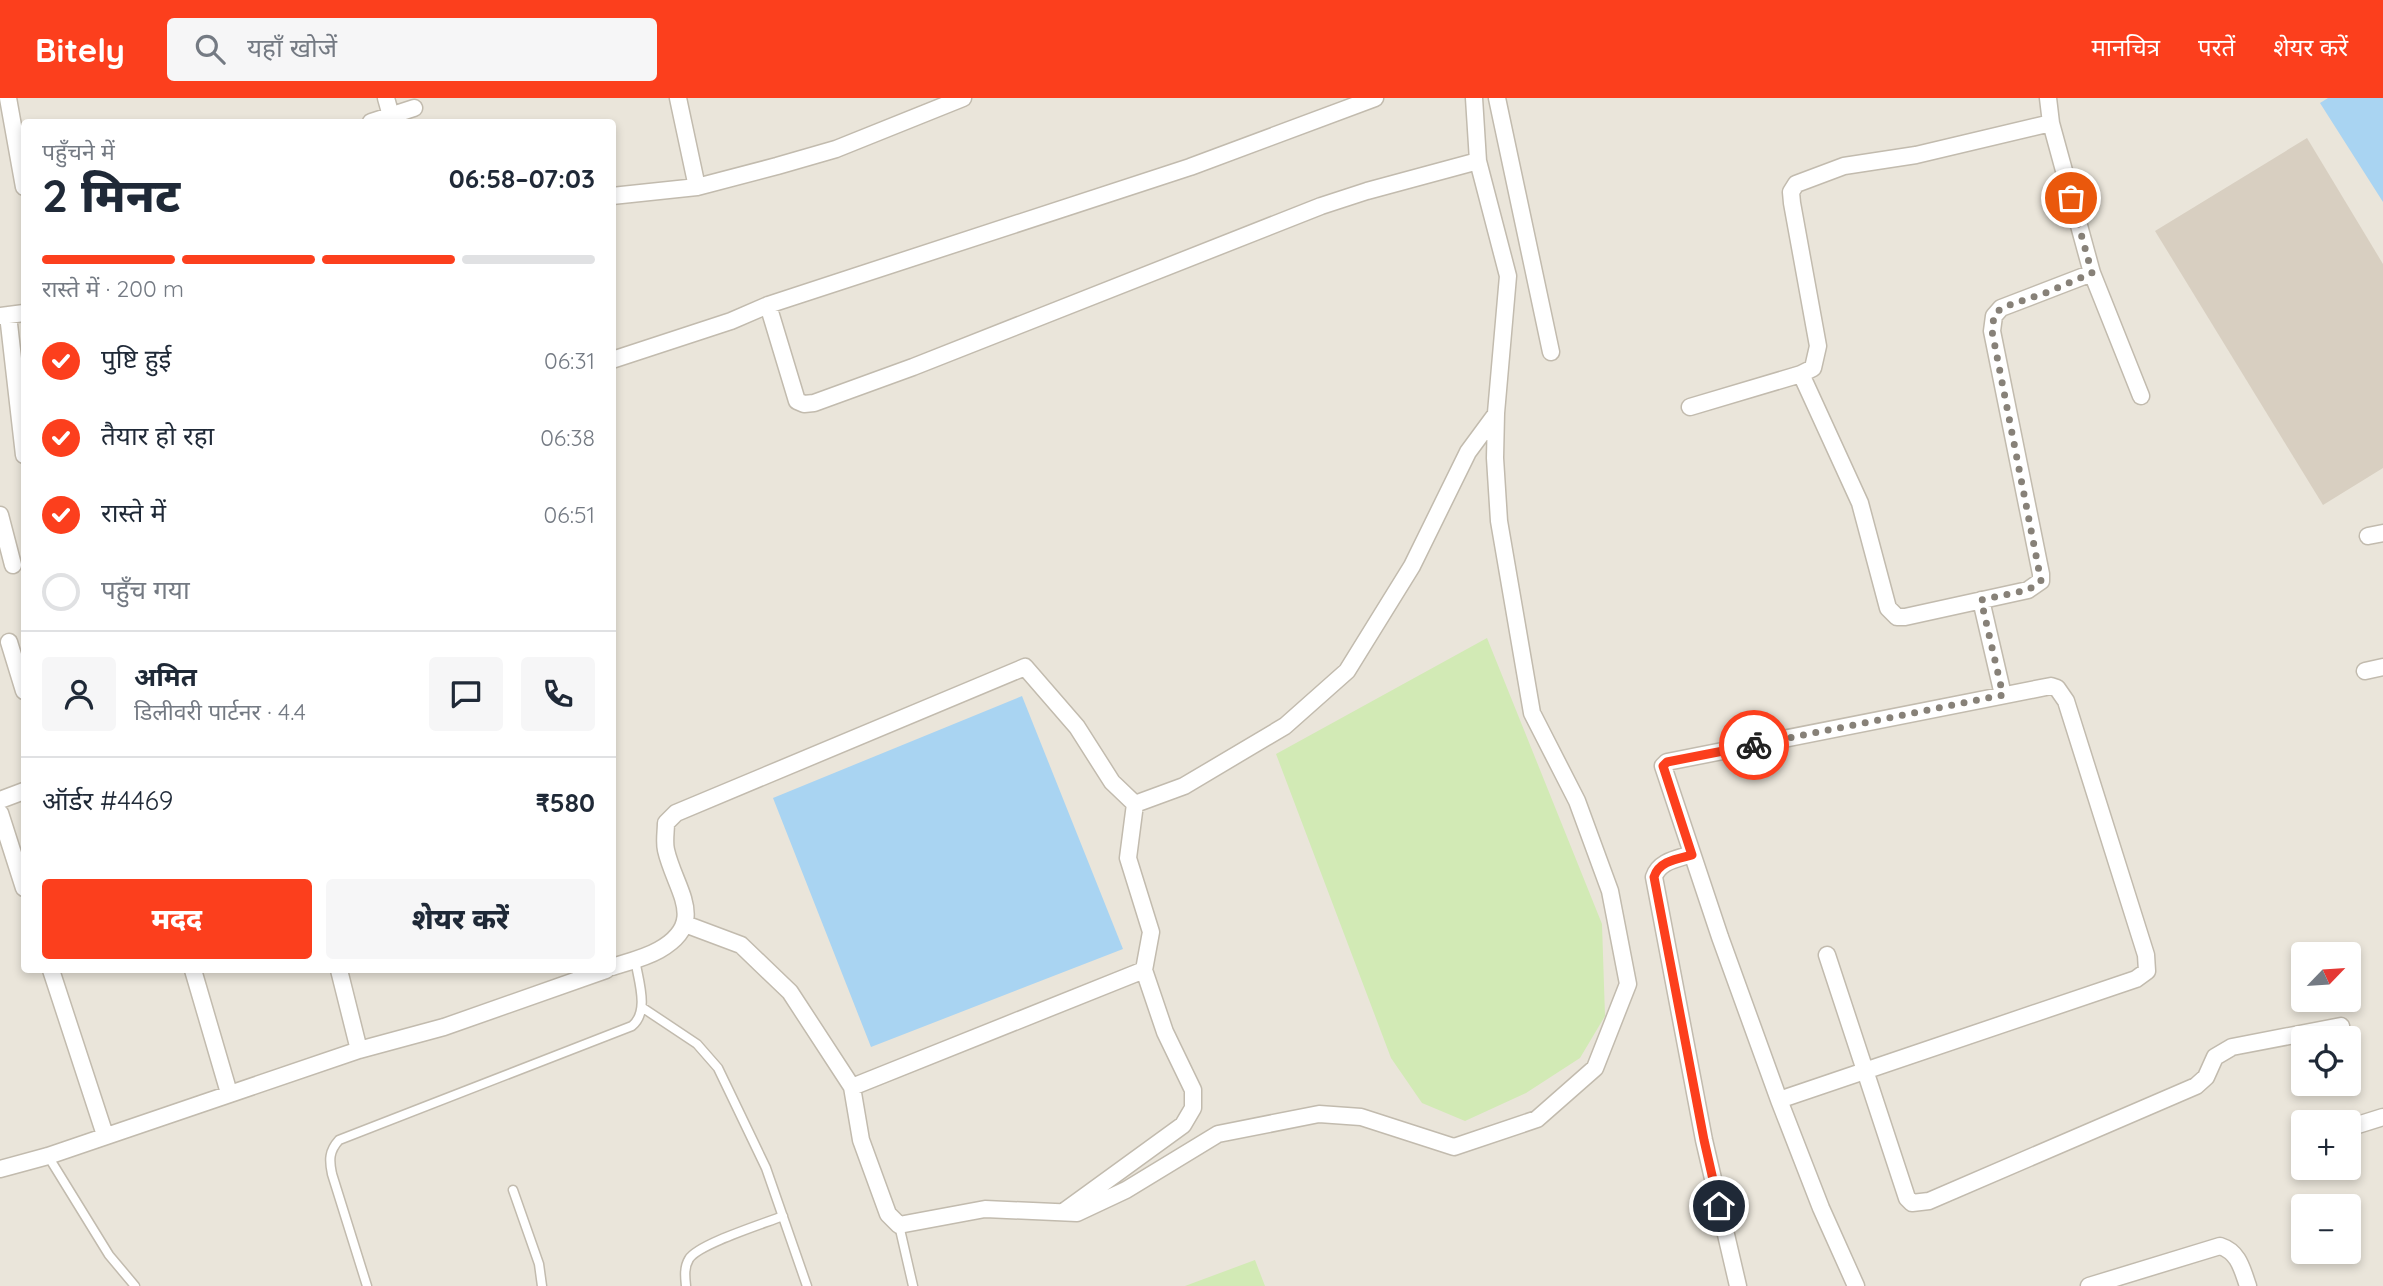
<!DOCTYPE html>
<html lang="hi">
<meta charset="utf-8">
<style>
body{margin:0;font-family:Quicksand,"Noto Sans Devanagari",sans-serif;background:#f6f6f7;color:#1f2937;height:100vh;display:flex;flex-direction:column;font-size:26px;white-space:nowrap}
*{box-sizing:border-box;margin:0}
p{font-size:23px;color:#747a83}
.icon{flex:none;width:38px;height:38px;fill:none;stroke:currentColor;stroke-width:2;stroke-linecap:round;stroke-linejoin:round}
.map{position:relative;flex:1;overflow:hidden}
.details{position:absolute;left:21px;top:21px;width:595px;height:854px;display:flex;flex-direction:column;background:#fff;border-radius:7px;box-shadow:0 4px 10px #0003}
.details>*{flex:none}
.needle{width:46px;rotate:65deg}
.fabs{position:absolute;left:2291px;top:844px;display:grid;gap:14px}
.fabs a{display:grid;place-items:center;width:70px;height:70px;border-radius:7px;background:#fff;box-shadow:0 4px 10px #0003;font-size:35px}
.pin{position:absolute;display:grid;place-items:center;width:60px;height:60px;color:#fff;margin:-30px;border:4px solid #fff;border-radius:50%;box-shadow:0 2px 7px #0007}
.courier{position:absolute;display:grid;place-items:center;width:70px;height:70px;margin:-35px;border:5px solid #fc3f1d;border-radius:50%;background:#fff;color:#222;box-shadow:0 2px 9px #0007}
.overview em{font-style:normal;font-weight:800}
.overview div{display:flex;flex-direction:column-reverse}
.overview{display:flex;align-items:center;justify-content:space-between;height:119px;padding:0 21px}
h1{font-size:46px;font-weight:800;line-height:52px}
.bar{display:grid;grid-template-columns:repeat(4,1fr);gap:10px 7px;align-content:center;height:84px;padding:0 21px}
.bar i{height:9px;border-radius:5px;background:#e0e1e3}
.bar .on{background:#fc3f1d}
.bar p{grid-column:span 4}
.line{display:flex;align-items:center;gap:18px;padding:0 21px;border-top:2px solid #e0e1e3}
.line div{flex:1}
.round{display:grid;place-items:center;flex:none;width:74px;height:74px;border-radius:7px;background:#f6f6f7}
ol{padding:0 21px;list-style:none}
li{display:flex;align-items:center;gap:21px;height:77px}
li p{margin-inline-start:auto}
li .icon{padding:7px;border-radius:50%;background:#fc3f1d;color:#fff;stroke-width:4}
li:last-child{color:#747a83}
li i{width:38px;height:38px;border:4px solid #e0e1e3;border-radius:50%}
.primary-button{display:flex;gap:14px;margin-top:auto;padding:14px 21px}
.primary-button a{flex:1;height:80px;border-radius:7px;background:#fc3f1d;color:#fff;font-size:28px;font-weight:800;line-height:80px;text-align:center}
.primary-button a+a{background:#f6f6f7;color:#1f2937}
header{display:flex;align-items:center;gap:42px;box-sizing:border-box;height:98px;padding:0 35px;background:#fc3f1d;color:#fff}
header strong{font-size:33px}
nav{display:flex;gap:38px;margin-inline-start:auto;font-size:24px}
.search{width:490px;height:63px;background:#f6f6f7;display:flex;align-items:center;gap:18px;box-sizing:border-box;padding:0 24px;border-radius:7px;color:#747a83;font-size:26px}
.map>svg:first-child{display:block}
.residential{fill:#eae5da;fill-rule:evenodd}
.green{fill:#d2eab5}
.water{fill:#a9d4f2}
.building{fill:#d8cfc1}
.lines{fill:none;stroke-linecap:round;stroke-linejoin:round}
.lane-casing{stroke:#c2bbae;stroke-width:11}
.street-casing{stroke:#c2bbae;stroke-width:19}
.lane{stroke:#fff;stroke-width:8}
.street{stroke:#fff;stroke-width:16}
.done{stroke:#878178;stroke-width:7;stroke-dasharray:0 12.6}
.route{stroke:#fc3f1d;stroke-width:9}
</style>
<header>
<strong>Bitely</strong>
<div class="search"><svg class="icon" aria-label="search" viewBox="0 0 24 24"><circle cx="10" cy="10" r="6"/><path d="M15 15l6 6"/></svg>यहाँ खोजें</div>
<nav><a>मानचित्र</a><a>परतें</a><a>शेयर करें</a></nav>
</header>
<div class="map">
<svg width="2383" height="1188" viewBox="0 0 2383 1188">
<rect width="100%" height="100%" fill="#f6f3ec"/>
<path class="residential" d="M0 0H2383V1188H0ZM24 24H612V872H24ZM2303 856H2348V901H2303ZM2303 940H2348V985H2303ZM2303 1024H2348V1069H2303ZM2303 1108H2348V1153H2303Z"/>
<path class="green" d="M1487 540 1602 826 1605 918 1580 960 1526 995 1465 1023 1422 1005 1391 960 1276 656Z
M1255 1162 1265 1188H1185Z"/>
<path class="water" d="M2328 0H2383V104L2320 5Z
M1022 598 1123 851 871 949 773 700Z"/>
<path class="building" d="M2307 40 2383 166V370L2323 407 2155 133Z"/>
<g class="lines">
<g class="lane-casing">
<path id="lane" d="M643 910 697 946 718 970 766 1070 807 1188
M48 1058 109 1157 135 1188
M513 1092 539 1166 542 1188
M899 1127 913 1188
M367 1188 332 1076C329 1062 329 1053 339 1042L632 928C650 913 638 882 635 861
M686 1188C685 1179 684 1169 689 1161 698 1146 763 1126 783 1118"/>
</g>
<g class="street-casing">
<path id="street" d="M8 0 24 89
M386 0 391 18
M678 0 697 89
M1497 0 1551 254
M2048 0 2051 25 2092 175 2141 298
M371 24 414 10
M612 98 697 89 777 68 836 51 963 0
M768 207 797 303 804 306 814 305 913 269 1321 108 1367 93 1478 63
M8 217 24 357
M0 218 24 215
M612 262 731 223 768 207 1190 69 1375 0
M1801 276 1860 405 1888 510 1897 519H1905L2028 492 2041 483V476L1992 233 1994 218 2001 210 2092 175
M1690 309 1801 276 1813 270 1818 248 1792 105 1791 94 1796 86 1844 68 1916 57 2051 25
M0 417 13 467
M2368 438 2383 435
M1981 502 2003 597
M9 544 24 593
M2365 573 2383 569
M0 702 24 693
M0 715 24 790
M1692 756C1677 761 1659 763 1654 779L1704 1042 1738 1188
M685 826 741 847 790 894 852 989 861 1042 888 1116 899 1127 985 1111 1077 1115 1126 1092 1218 1036 1319 1016 1361 1019 1454 1049 1537 1021 1595 970 1628 886 1610 793 1577 703 1532 615 1499 423 1495 360 1496 315 1508 178 1478 63 1474 0
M1827 857 1907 1100 1912 1105 1929 1103 2196 988 2206 979 2215 959 2232 949 2341 928
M612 869C628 864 645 860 659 852 709 824 675 792 666 752 664 744 666 733 666 725L676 715 1025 569 1077 629 1112 684 1135 706 1184 688 1285 628 1347 573 1412 468 1468 354 1496 316
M51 872 105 1037
M193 872 229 995
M339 872 359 952
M852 989 1144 872 1151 834 1128 760 1135 706
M1779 1002 2136 881 2147 873 2146 857 2066 603 2057 590 2051 588 1667 664 1663 668 1720 839 1779 1002 1821 1110 1856 1188
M2348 1030 2383 1019
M0 1071 48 1058 359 952 444 929 606 872
M1066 1112 1183 1027 1193 1010V992L1165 934 1144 872
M2089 1188 2220 1148C2239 1154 2242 1171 2248 1188"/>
</g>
<use href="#lane" class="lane"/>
<use href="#street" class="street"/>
</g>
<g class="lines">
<path class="done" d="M1754 647 2003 597 1981 502 2028 492 2041 483 1992 233 1994 218 2001 210 2048 194 2092 175 2071 100"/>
<path class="route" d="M1719 1108 1704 1042 1654 779C1659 763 1677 761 1692 757L1663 668 1667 664 1754 647"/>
</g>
</svg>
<div class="fabs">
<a><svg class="needle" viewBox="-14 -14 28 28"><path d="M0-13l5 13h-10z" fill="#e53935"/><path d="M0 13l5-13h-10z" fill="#747a83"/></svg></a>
<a><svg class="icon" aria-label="locate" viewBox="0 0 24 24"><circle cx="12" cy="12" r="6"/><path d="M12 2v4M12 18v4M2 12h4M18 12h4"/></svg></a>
<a>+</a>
<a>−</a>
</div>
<div class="pin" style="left:2071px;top:100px;background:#ea580c"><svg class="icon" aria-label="bag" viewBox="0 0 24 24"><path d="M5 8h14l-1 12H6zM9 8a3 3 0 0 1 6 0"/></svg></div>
<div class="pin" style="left:1719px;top:1108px;background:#1f2937"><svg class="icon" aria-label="home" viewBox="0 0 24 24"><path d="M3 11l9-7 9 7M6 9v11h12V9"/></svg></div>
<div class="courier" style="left:1754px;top:647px"><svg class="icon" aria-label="bike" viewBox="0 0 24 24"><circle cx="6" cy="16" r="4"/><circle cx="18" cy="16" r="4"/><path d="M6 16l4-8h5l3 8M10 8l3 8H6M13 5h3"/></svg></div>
<section class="details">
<div class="overview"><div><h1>2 मिनट</h1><p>पहुँचने में</p></div><em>06:58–07:03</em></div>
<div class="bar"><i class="on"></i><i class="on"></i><i class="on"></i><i></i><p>रास्ते में · 200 m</p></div>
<ol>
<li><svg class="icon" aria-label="check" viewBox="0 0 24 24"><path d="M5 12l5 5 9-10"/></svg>पुष्टि हुई<p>06:31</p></li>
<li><svg class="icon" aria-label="check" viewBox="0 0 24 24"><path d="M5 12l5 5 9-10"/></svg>तैयार हो रहा<p>06:38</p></li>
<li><svg class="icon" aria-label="check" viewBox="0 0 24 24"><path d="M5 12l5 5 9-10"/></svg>रास्ते में<p>06:51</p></li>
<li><i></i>पहुँच गया</li>
</ol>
<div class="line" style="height:126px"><a class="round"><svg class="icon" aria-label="person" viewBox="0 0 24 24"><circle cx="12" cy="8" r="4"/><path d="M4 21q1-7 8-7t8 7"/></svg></a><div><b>अमित</b><p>डिलीवरी पार्टनर · 4.4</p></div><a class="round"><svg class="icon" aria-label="chat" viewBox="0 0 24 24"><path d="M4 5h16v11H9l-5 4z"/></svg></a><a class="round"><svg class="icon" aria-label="phone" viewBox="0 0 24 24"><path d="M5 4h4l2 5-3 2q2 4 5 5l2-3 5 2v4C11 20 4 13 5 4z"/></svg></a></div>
<div class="line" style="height:91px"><div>ऑर्डर #4469</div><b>₹580</b></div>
<div class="primary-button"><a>मदद</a><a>शेयर करें</a></div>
</section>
</div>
